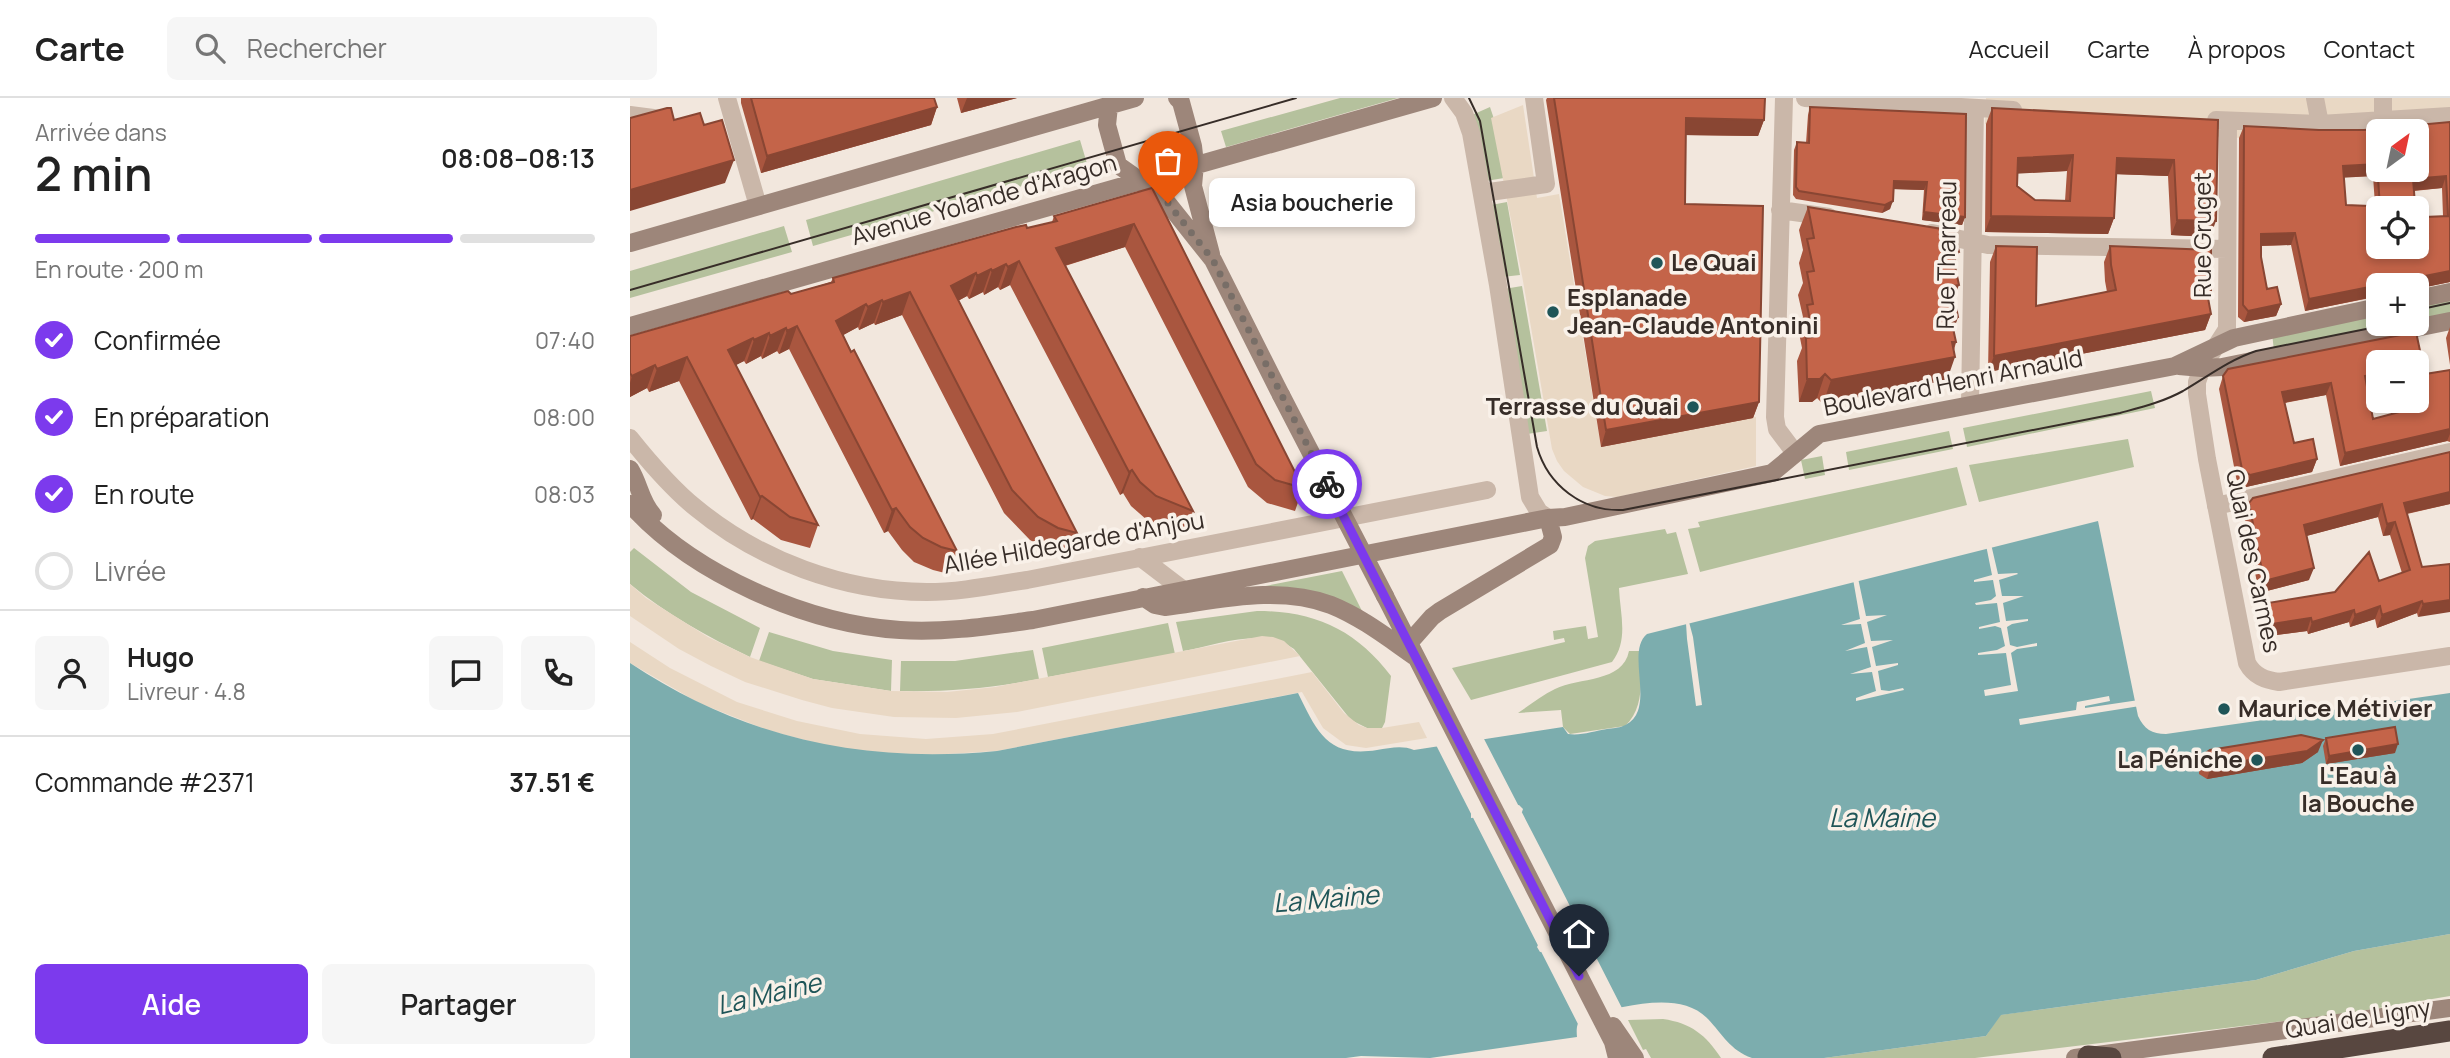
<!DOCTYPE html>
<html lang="fr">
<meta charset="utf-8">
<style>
body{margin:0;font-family:Manrope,sans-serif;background:#f6f6f6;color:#222;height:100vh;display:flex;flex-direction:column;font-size:26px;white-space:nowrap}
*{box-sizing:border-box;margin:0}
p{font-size:23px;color:#767676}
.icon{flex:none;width:38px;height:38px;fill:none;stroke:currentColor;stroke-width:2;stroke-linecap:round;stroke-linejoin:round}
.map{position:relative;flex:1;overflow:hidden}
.details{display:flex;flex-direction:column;background:#fff;width:630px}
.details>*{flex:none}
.needle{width:46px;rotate:33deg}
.tools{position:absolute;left:1736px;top:21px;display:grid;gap:14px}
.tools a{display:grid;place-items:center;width:63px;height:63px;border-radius:10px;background:#fff;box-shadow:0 4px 10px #0003;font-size:35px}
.pin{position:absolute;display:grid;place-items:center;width:60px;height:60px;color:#fff;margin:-72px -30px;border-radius:50% 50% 50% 0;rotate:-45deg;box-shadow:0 0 7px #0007}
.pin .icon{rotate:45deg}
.courier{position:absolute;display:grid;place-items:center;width:70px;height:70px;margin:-35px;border:5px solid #7c3aed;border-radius:50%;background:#fff;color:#222;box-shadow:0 2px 9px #0007}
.bubble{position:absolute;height:49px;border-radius:10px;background:#fff;box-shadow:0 4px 10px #0003;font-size:23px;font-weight:600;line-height:49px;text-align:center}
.headline em{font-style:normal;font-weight:600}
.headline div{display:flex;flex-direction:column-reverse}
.headline{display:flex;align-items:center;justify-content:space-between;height:119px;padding:0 35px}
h1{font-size:46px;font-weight:600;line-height:52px}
.bar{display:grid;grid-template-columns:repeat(4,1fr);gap:10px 7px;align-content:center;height:84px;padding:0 35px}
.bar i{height:9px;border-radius:5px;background:#e0e0e0}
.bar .selected{background:#7c3aed}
.bar p{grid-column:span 4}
.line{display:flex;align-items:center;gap:18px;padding:0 35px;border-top:2px solid #e0e0e0}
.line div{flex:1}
.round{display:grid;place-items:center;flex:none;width:74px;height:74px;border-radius:10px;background:#f6f6f6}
ol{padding:0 35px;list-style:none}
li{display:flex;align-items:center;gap:21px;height:77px}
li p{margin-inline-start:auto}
li .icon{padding:7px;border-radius:50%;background:#7c3aed;color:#fff;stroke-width:4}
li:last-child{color:#767676}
li i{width:38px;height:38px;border:4px solid #e0e0e0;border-radius:50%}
.primary-button{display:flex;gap:14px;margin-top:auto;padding:14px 35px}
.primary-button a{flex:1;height:80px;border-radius:10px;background:#7c3aed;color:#fff;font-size:28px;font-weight:600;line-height:80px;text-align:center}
.primary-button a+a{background:#f6f6f6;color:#222}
header{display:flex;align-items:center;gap:42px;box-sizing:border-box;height:98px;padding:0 35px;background:#fff;border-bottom:2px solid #e0e0e0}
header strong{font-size:33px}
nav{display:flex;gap:38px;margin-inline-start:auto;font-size:24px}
.search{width:490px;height:63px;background:#f6f6f6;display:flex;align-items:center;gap:18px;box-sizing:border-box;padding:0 24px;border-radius:10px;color:#767676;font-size:26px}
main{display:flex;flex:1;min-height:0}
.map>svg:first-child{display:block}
.green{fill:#b5c19d}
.plaza{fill:#e9d8c4}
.water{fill:#7cadae;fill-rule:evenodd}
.pier{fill:#f2e7dd}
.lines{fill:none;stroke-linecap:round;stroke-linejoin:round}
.street{stroke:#cab7a9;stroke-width:18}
.secondary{stroke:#9d867a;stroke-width:18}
.highway{stroke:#584740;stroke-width:21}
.tram{stroke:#372d28;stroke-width:2}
.secondary-bridge{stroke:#9d867a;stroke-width:18}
.wall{fill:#a9563f;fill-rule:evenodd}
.shaded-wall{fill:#894633}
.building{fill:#c46449;stroke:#894633;stroke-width:2;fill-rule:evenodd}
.done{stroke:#786e67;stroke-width:7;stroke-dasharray:0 12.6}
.route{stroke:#7c3aed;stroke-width:9}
.poi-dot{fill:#1f5558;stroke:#f9f1e9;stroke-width:2.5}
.labels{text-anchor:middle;stroke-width:7;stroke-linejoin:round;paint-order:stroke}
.street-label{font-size:24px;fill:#372d28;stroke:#f9f1e9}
.poi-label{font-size:24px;font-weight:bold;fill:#372d28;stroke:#f9f1e9;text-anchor:start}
.water-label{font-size:26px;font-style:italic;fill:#1f5558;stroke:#f9f1e9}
</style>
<header>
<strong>Carte</strong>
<div class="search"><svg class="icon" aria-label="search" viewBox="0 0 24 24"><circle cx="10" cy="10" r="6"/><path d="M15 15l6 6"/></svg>Rechercher</div>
<nav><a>Accueil</a><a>Carte</a><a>À propos</a><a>Contact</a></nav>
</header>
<main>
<section class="details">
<div class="headline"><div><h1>2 min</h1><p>Arrivée dans</p></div><em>08:08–08:13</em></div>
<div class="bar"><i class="selected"></i><i class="selected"></i><i class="selected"></i><i></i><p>En route · 200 m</p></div>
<ol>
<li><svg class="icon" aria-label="check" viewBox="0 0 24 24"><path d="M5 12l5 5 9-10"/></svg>Confirmée<p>07:40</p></li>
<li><svg class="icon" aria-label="check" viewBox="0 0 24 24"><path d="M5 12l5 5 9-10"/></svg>En préparation<p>08:00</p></li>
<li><svg class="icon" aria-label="check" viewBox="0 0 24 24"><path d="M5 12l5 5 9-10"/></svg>En route<p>08:03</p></li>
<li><i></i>Livrée</li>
</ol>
<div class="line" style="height:126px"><a class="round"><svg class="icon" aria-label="person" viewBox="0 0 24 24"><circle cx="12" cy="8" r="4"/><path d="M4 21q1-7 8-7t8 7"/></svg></a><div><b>Hugo</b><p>Livreur · 4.8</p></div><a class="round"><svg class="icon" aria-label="chat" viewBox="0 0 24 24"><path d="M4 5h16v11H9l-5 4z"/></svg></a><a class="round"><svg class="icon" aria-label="phone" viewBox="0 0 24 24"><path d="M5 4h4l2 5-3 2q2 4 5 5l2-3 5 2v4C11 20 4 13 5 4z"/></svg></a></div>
<div class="line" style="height:91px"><div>Commande #2371</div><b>37.51 €</b></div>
<div class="primary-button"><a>Aide</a><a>Partager</a></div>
</section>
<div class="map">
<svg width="1820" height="960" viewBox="0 0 1820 960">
<rect width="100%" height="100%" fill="#f2e7dd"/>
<path class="green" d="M710 0H768L596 49 591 33Z
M860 9 865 24 874 80 856 83 842 17Z
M450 42 458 69 183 148 176 122Z
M877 104 890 177 872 179 861 107Z
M154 128 162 154 0 200V173Z
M892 188 917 333 897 336 874 191Z
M1820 199V218L1787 224V206Z
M1748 214V226H1778L1644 253 1642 235Z
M1521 293 1525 310 1337 349 1333 330Z
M1319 333 1323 351 1219 372 1216 354Z
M1498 341 1504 369 1349 404 1339 367Z
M1192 358 1195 377 1175 381 1171 362Z
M1327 369 1337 407 1070 474 1058 431 1070 429 1068 424Z
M1035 431 1037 436 1046 434 1058 476 989 490C990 516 999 542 982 564L841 602 822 570 935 544 934 540 924 542 923 533 956 528 958 541 968 539 955 460 958 448 965 443Z
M4 450 61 494 130 530 120 559C78 539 36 516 0 486V454Z
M712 473 734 517 620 491Z
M627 513C685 513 726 532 761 578L755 624 752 630H737L721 622 664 551C635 528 587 547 553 553L546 524Z
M538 525 545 556 418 579 412 550Z
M139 534 203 553 262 562 261 593 183 581 129 563Z
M403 552 409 581C362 590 317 594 270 593L271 563H325Z
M999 553H1010C1010 580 1016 608 995 628L940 636 933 629 931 612 888 615C900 607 912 597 925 591 949 579 993 585 999 553Z
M1820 836V898L1713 916 1345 960H1194L1356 938 1370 917 1626 882 1724 853Z
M1033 921C1061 925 1076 937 1091 960H1021L1016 951 1013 952 998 922Z"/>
<path class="plaza" d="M1356 0H1820V35L1748 33 1666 43 1355 26Z
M893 7 907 100 929 96 971 349 1126 319V368L987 399 975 398 953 389 934 373 927 363 922 351 893 183 861 20Z
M0 486 16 500 78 539 120 559 183 581 261 593 317 594 365 589 632 538 643 539 654 543 670 558 387 614 326 620 264 619 202 610 172 602 115 584 81 568 49 551 0 518Z
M0 544 40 570 107 604 167 623 230 636 296 641 363 636 682 574 714 615 729 627 737 630H752L789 624 797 640 736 650 716 647 693 630 672 594 367 653 301 657 234 654 201 649 137 632 69 605 0 565Z"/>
<path class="water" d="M1468 423 1508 618C1514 631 1522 636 1536 636L1820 595V836L1724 853 1626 882 1371 917 1356 938 1194 960H1122C1100 952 1093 937 1078 921 1049 891 994 910 957 916 947 921 946 929 947 939L800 960 731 958 716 960H0V565C113 640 233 666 367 653L668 595C687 634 698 660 747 652 760 650 772 647 784 652L933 629 938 636C951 638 964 633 977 631 982 630 989 630 993 628 1029 614 994 555 1017 536ZM889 707 893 711 892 714 841 720V714ZM956 840 961 844 959 846 910 854 907 849 908 847Z"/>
<path class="pier" d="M1361 446 1368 476 1387 475 1388 476 1369 482 1372 498H1394L1373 505 1376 523 1398 521V523L1382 526 1377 529 1380 547 1387 549 1407 545V548L1387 551 1381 555 1388 593 1355 598 1354 592 1381 587 1376 555 1348 557V555L1367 552 1375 548 1371 530 1365 528 1349 531V529L1370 524 1367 505 1346 507 1345 505 1361 502 1366 498 1363 482 1344 484V482L1362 477 1356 447Z
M1228 480 1236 518 1257 517 1237 524 1241 543 1263 542 1242 549 1246 568 1268 565V567L1248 573 1251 592 1259 593 1273 590 1274 592 1226 603V600L1246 593 1242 574 1220 576 1241 569 1237 549 1215 553 1235 545 1231 526 1211 527 1230 521 1223 481Z
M1059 524 1063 539 1072 607 1066 608 1057 541 1056 525Z
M1479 598 1480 603 1455 608V610L1509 602 1510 608 1390 627 1389 621 1446 612 1447 604Z
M853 639 916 761 994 914 958 920 954 922 950 930 805 645Z"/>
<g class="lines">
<path class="street" d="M97 0 128 108
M823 0 834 15 841 35 868 187 900 399 909 414 918 420
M1154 0 1145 319 1147 331 1165 355
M1175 0 1383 12
M1685 0 1690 26
M0 17 31 21
M1586 22 1690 26 1820 18
M1753 22V0
M1598 23 1597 231 1572 270 1567 284V296L1577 361 1617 565C1624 578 1635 582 1649 584L1820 558
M852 95 916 86 904 0
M1150 112 1199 119
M1302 135 1358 147 1597 151
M1340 305 1345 10
M0 340C20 365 41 390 66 410 129 462 214 494 297 494 331 494 364 487 397 482L857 392
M1586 408 1820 354
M510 459 552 491"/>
<path class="secondary" d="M547 0 551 4 563 48 565 66 563 88 581 156
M479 8 477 27 488 67 532 98 583 162 651 297
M0 145 505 0
M1787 201 1820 194
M0 228 803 0
M1549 268 1572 270 1592 269 1820 223
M0 371C10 387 10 403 23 417
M0 406C62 476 177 526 270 532 314 535 359 528 403 522L918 420 935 419 1142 375 1189 336 1545 268 1604 240 1748 209
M755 498 983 944 987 960
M513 499 525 507 535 509C589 502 648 487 701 507 731 519 758 540 784 558
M779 545 802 519 810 513 920 447 923 439 918 420
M983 928 1005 960
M1445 960 1820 910"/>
<path class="highway" d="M1458 958 1481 960
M1643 960 1820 933"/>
<path class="tram" d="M839 0 850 23 907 349C918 387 952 414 993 412L1490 315C1512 309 1533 304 1553 293 1577 279 1599 262 1626 253L1761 226
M0 192 666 0
M1787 212 1820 205"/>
<path class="secondary-bridge" d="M651 297 755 498"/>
</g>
<path class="wall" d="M111 0H304L307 9 301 27 131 75 111 5Z
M327 0H387L331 15Z
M917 0H1135L1134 22 1128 38 1056 37 1055 106 1129 304 1123 320 971 349 916 2Z
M1180 9 1336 16 1335 119 1332 127 1292 122 1294 92 1264 91 1260 111 1252 115 1166 101 1163 97 1164 52 1167 44 1176 45 1178 17Z
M1362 10 1588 22 1580 139 1541 137 1538 78 1486 76 1484 120 1478 136 1355 134 1356 26ZM1437 73 1435 103 1405 102 1387 88V75Z
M1820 24V184L1675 213 1661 147 1631 148V159L1637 191 1651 206 1646 218 1614 224 1608 219 1609 40 1614 28 1689 32H1734ZM1743 78 1746 121 1748 120V110H1783L1784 93 1812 90 1813 118 1795 119 1791 131 1793 139 1791 144 1787 149 1737 150 1716 107 1714 79Z
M522 90 673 390 665 413 637 405 618 389 495 149 435 168 563 413 555 436 517 422 501 408 493 395 490 397 380 187 370 192 368 189 354 197 353 194 339 201 337 198 328 203 447 435 438 458 420 453 400 442 374 415 272 217 245 227 244 225 229 232 228 229 213 237 327 453 319 476 303 472 284 464 272 452 258 433 254 435 159 251 149 256 147 253 132 261 131 258 116 266 114 263 105 267 188 427 180 450 151 442 123 421 121 422 49 283 19 294 17 290 0 299V238L161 196 201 184 203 180 422 124 424 118Z
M1178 109 1324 166V200L1328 219 1323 232 1326 244 1317 282 1193 306 1187 300 1182 304H1169L1167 263 1172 250 1168 230 1173 219 1168 197 1173 185 1169 165 1173 152 1169 132Z
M1366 148 1406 208 1477 194 1475 183 1474 164 1480 148 1579 205 1581 216 1575 232 1358 274 1360 164Z
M1820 229V267L1816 240Z
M1786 234 1795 276 1820 272V344L1817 343 1710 368 1696 297 1655 305 1664 345 1687 361 1682 374 1616 389 1607 384 1589 291 1593 278ZM1748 264H1787V303H1780L1782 311 1743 321 1737 289 1748 287Z
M1820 354V406L1777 416 1792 469 1820 466 1788 519 1787 515 1747 530 1745 521 1720 529 1719 524 1678 536 1677 533 1638 538 1634 517 1638 505 1705 494 1749 483 1772 475 1760 437 1753 438 1748 419 1676 438 1679 482 1629 495 1614 418 1619 405Z
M1696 640 1765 655 1696 666 1693 648Z
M1688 654 1672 665 1577 681 1569 676V669L1574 656Z"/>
<path class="shaded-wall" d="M337 0H387L331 15Z
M307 9 301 27 131 75 137 58Z
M1056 20 1134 22 1128 38 1050 37Z
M1443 57 1437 73 1382 76 1388 60Z
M1487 60 1544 62 1538 78 1481 76Z
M104 62 95 85 0 113V92Z
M1747 66 1743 78 1709 80 1713 68Z
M1816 78 1812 90 1779 93 1783 81Z
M1264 83 1297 84 1294 92 1261 91Z
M1263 103 1260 111 1252 115 1255 107Z
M1785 106 1783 110H1749L1750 109Z
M1294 114 1335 119 1332 127 1292 122Z
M1361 118 1484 120 1478 136 1355 134Z
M1547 122 1586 123 1580 139 1541 137Z
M504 126 495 149 417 173 426 150Z
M1665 135 1661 147 1626 148 1631 136Z
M1329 154 1320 177 1322 155Z
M389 163 380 187 370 192 378 169Z
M376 166 368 189 354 197 362 173Z
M361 171 353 194 339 201 347 178Z
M1820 173V184L1787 191V187H1748V198L1675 213 1679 201Z
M346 175 337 198 312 211 321 188Z
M1329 187 1320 210 1322 188Z
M280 194 272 217 245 227 253 204Z
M252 202 244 225 229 232 238 209Z
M236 206 228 229 197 246 206 223Z
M1651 206 1646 218 1614 224 1618 213Z
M1581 216 1575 232 1358 274 1364 258Z
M1328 219 1320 243 1321 221Z
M167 228 159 251 149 256 157 233Z
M156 230 147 253 132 261 140 238Z
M139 235 131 258 116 266 124 242Z
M123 240 114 263 89 276 98 252Z
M1326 244 1320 260 1325 259 1317 282 1193 306 1201 282Z
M57 259 49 283 19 294 27 271Z
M25 267 17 290 0 299V285L2 278Z
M1748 275V287L1730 290 1735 278Z
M1195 276 1187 300 1182 304H1169L1177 281Z
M1701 285 1696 297 1647 306 1652 294Z
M1129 304 1123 320 971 349 976 332Z
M1820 331V336L1817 343 1710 368 1715 355Z
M1687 361 1682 374 1616 389 1620 377Z
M502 372 493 395 490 397 499 374Z
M1820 394V406L1770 417 1774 405Z
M132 398 123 421 121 422 130 399Z
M1752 406 1748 419 1669 440 1674 427Z
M266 410 258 433 254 435 262 412Z
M1765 424 1760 437 1753 438 1757 426Z
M1684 470 1679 482 1629 495 1634 483Z
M1820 502V514L1788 519 1793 506Z
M1792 503 1787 515 1747 530 1752 517Z
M1750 508 1745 521 1720 529 1725 517Z
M1724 512 1719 524 1678 536 1682 524Z
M1681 520 1677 533 1638 538 1642 526Z
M1693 642 1688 654 1672 665 1577 681 1581 668Z
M1768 646 1765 655 1696 666 1699 658Z"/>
<path class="building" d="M121 0H304L307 9 137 58Z
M924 0H1135L1134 22 1056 20 1055 106 1133 108 1129 304 976 332Z
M1180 9 1336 16 1335 119 1294 114 1297 84 1264 83 1263 103 1255 107 1169 93 1166 89 1167 44 1179 45Z
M37 10H41L44 22 70 15 74 27 92 22 104 62 0 92V20Z
M1362 10 1588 22 1586 123 1547 122 1544 62 1487 60 1484 120 1361 118ZM1443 57 1440 103 1405 102 1387 88 1388 60Z
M1820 24V173L1679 201 1665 135 1631 136V159L1637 191 1647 189 1651 206 1618 213 1613 207 1614 28 1689 32H1734ZM1748 33H1787V72H1748ZM1747 66 1750 109 1785 106 1783 81 1816 78 1818 118 1795 119 1798 135 1794 136 1795 143 1787 145V149L1737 150 1739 108 1716 107 1713 68Z
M522 90 673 390 645 382 626 366 504 126 426 150 563 413 526 398 510 384 502 372 499 374 389 163 378 169 376 166 362 173 361 171 347 178 346 175 321 188 447 435 428 430 408 419 382 392 280 194 253 204 252 202 238 209 236 206 206 223 221 254 224 252 327 453 311 449 293 440 280 429 266 410 262 412 167 228 157 233 156 230 140 238 139 235 124 242 123 240 98 252 188 427 160 419 132 398 130 399 57 259 27 271 25 267 2 278 0 275V238L158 193 161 196 204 184 203 180 386 129 396 127 397 130 427 123 424 118Z
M1178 109 1324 133 1329 154 1322 155 1329 187 1322 188 1328 219 1321 221 1326 244H1322L1325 259 1201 282 1195 276 1190 281H1177L1176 240 1183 239 1177 207 1183 206 1177 174 1184 173 1177 141 1184 140Z
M1366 148 1407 149 1406 208 1486 192 1481 167 1480 148 1581 152V199L1578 200 1581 216 1364 258Z
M1786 234 1795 276 1820 272V331L1715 355 1701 285 1652 294 1664 345 1683 341 1687 361 1620 377 1612 371 1593 278 1598 271ZM1748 264H1787V296L1788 309 1743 321 1735 278 1748 275Z
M1820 354V394L1774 405 1792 469 1820 466V502L1793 506 1792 503 1752 517 1750 508 1725 517 1724 512 1682 524 1681 520 1642 526 1638 505 1705 494 1739 454 1749 483 1780 472 1765 424 1757 426 1752 406 1674 427 1684 470 1634 483 1619 405 1623 400Z
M1765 629 1768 646 1699 658 1696 640Z
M1671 637 1693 642 1677 653 1581 668 1573 663 1574 656 1580 652Z"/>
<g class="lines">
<path class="done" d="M538 105 583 162 697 386"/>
<path class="route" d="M697 386 949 878"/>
</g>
<g class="poi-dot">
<circle cx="1027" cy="165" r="7"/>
<circle cx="923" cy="214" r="7"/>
<circle cx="1063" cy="309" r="7"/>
<circle cx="1594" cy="611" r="7"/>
<circle cx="1728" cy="652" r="7"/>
<circle cx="1627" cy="662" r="7"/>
</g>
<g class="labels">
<g class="street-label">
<text transform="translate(354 102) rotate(-16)" y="8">Avenue Yolande d’Aragon</text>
<text transform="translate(1573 137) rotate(-90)" y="8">Rue Gruget</text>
<text transform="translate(1317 157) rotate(-89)" y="8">Rue Tharreau</text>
<text transform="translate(1323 285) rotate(-11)" y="8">Boulevard Henri Arnauld</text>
<text transform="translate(444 445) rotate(-10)" y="8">Allée Hildegarde d'Anjou</text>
<text transform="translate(1623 463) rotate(78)" y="8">Quai des Carmes</text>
<text transform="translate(1728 921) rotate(-9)" y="8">Quai de Ligny</text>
</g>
<g class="poi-label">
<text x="1041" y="173">Le Quai</text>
<text x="937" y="208">Esplanade<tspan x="937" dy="28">Jean-Claude Antonini</tspan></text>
<text x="1049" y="317" text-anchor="end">Terrasse du Quai</text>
<text x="1608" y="619">Maurice Métivier</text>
<text x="1613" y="670" text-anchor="end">La Péniche</text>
<text x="1728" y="686" text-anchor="middle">L'Eau à<tspan x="1728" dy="28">la Bouche</tspan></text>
</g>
<g class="water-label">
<text x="1252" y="729">La Maine</text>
<text transform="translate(696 801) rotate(-5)" y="9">La Maine</text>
<text transform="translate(139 896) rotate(-13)" y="9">La Maine</text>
</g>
</g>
</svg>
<div class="tools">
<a><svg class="needle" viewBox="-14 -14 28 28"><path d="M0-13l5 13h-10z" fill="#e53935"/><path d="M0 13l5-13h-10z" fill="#767676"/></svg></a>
<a><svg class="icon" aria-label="locate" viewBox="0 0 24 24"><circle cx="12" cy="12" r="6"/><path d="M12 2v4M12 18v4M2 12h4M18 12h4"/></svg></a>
<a>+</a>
<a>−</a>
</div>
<div class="pin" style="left:538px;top:105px;background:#ea580c"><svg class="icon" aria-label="bag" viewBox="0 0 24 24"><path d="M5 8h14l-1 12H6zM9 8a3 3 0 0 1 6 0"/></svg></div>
<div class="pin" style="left:949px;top:878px;background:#1f2937"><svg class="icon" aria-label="home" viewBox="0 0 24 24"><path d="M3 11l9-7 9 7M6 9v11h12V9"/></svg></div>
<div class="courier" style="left:697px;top:386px"><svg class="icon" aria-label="bike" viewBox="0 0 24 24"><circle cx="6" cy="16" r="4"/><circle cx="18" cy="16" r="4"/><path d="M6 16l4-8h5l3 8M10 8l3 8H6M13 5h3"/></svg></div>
<div class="bubble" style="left:579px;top:80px;width:206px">Asia boucherie</div>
</div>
</main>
